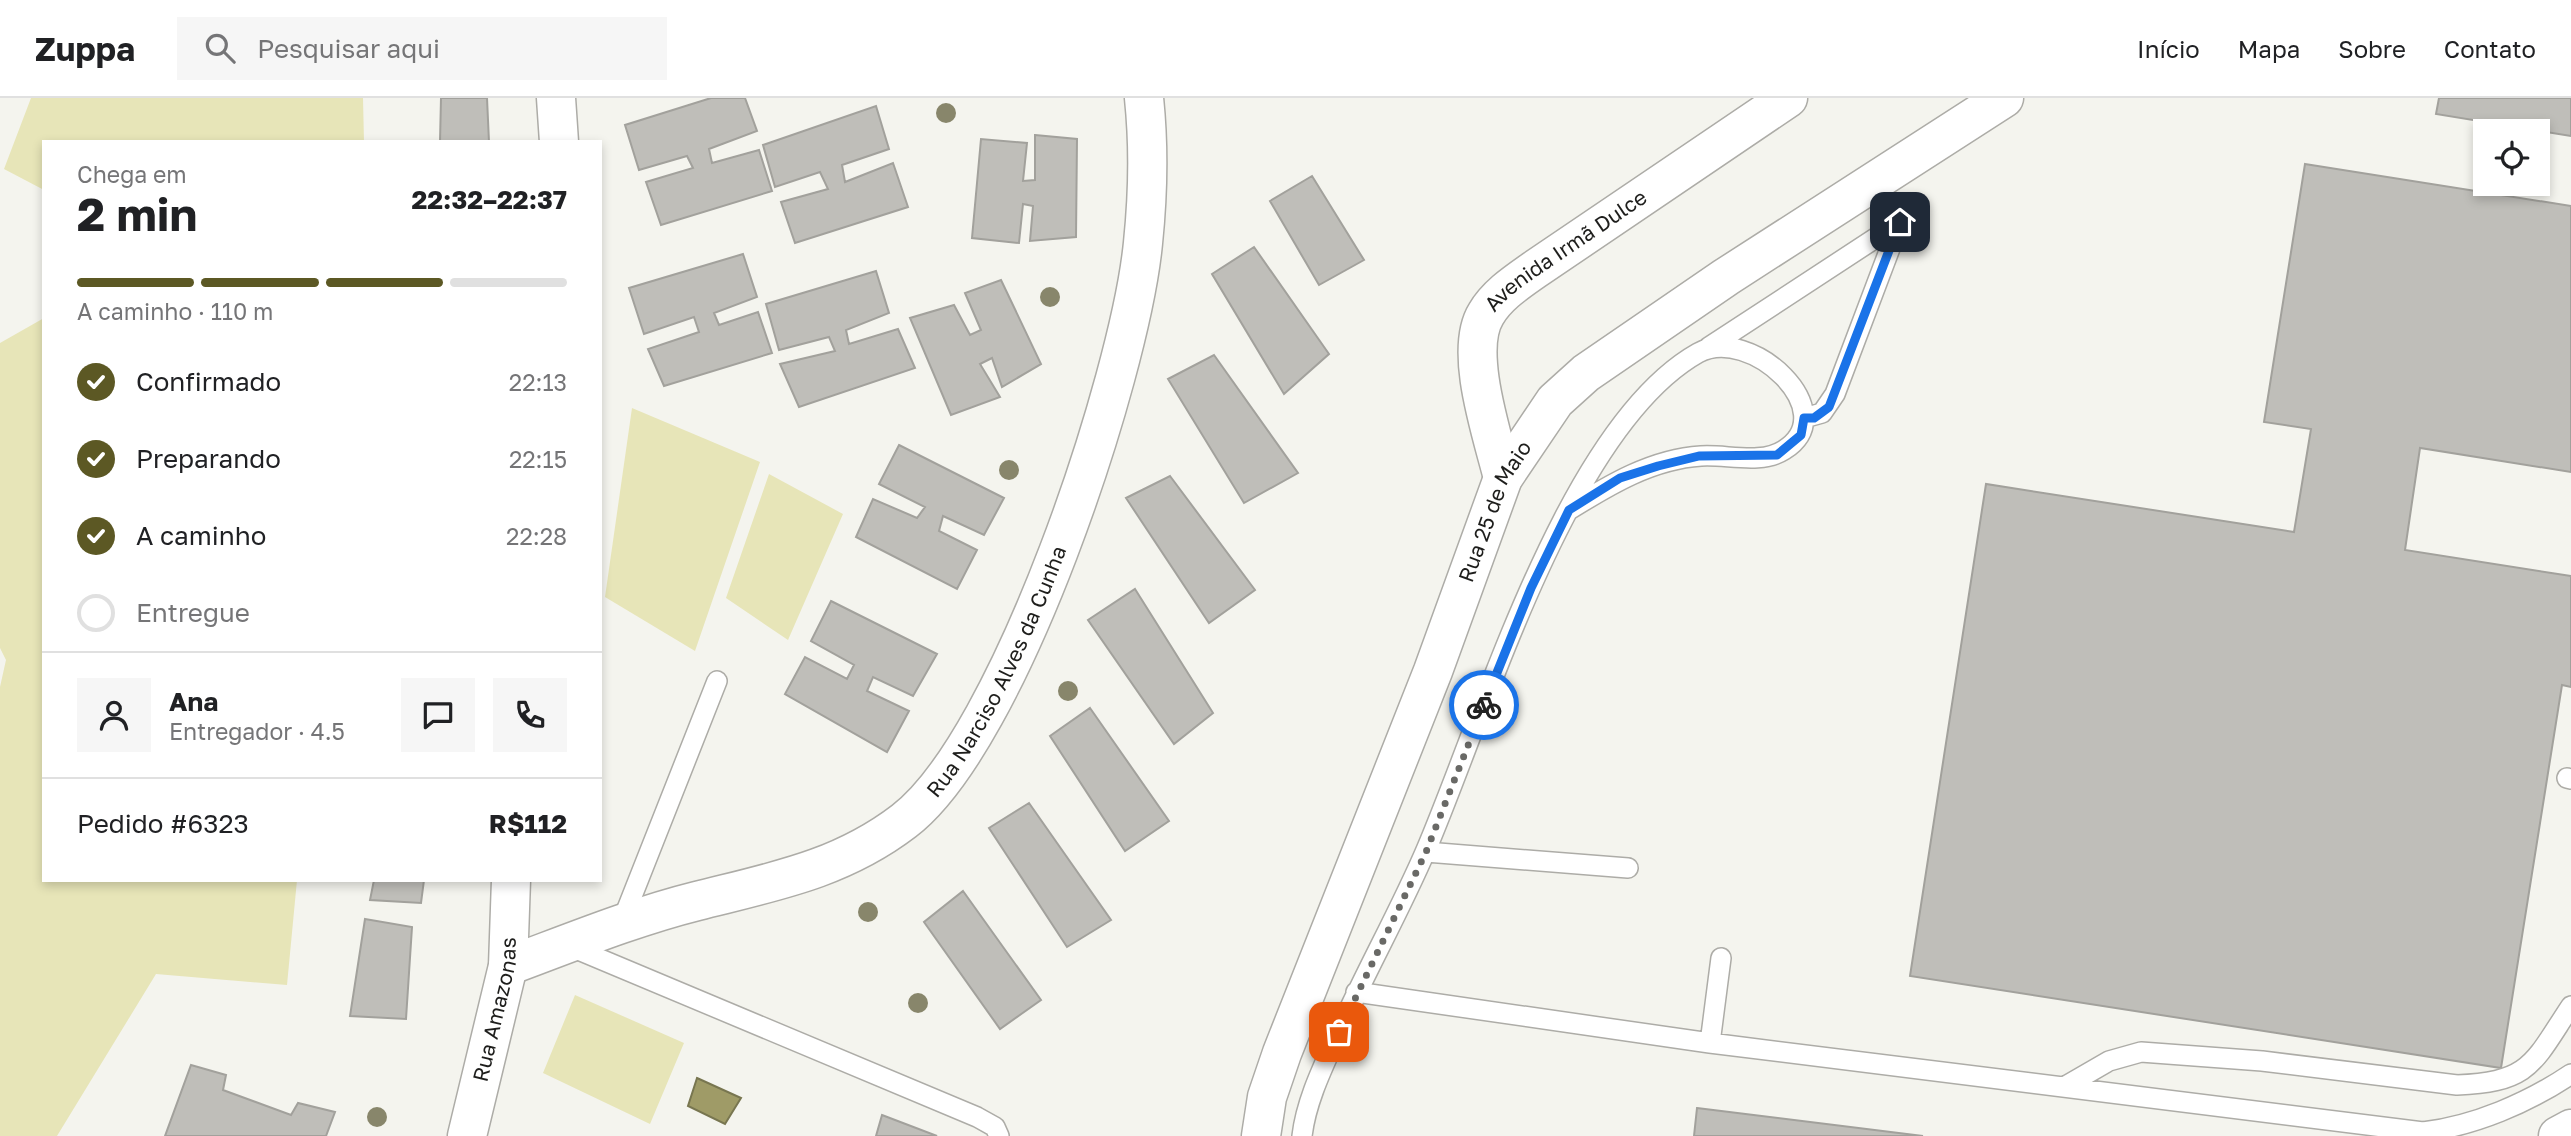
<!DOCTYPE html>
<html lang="pt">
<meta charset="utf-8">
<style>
body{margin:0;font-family:"Golos Text",sans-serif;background:#f6f6f6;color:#202124;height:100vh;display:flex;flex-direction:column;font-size:26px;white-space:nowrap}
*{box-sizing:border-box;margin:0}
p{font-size:23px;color:#757577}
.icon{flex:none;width:38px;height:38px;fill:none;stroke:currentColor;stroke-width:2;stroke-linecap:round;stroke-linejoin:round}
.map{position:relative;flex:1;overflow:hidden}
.panel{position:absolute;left:42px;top:42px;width:560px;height:742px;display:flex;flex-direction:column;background:#fff;border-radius:0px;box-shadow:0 4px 10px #0003}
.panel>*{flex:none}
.fabs{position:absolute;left:2473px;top:21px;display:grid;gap:14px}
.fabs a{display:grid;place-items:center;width:77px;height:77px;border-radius:0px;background:#fff;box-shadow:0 4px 10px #0003;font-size:35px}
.pin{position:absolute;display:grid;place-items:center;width:60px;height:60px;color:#fff;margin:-30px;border-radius:14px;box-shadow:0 4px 10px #0006}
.courier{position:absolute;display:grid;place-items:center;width:70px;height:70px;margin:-35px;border:5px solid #1a73e8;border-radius:50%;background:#fff;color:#222;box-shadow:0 2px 9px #0007}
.overview em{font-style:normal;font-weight:700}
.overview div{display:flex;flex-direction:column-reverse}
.overview{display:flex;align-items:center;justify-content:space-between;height:119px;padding:0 35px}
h1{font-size:46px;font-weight:700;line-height:52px}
.bar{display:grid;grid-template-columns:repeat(4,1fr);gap:10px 7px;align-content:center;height:84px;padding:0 35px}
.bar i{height:9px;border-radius:5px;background:#e0e0e0}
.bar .on{background:#5c5824}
.bar p{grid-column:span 4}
.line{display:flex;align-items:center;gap:18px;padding:0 35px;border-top:2px solid #e0e0e0}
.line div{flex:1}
.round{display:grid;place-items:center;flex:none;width:74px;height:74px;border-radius:0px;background:#f6f6f6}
ol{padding:0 35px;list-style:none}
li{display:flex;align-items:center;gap:21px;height:77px}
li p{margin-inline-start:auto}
li .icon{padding:7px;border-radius:50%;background:#5c5824;color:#fff;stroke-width:4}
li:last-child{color:#757577}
li i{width:38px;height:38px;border:4px solid #e0e0e0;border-radius:50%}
header{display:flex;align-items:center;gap:42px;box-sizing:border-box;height:98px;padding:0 35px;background:#fff;border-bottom:2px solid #e0e0e0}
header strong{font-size:33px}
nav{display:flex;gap:38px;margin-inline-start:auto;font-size:24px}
.search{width:490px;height:63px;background:#f6f6f6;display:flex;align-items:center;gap:18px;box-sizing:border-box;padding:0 24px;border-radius:0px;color:#757577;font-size:26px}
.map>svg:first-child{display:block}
.green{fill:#e7e5b8}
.water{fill:#9f9b67;stroke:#787650;stroke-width:2}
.building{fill:#bfbeb9;stroke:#a2a19c;stroke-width:2}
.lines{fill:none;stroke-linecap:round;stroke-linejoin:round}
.lane-casing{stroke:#adaca7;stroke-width:22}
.street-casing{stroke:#adaca7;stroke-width:41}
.lane{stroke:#fff;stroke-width:19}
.street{stroke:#fff;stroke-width:38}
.tree{fill:#88866b}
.done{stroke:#696966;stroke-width:7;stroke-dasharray:0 12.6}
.route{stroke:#1a73e8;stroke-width:9}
.labels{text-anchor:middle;stroke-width:7;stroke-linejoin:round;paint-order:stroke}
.street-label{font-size:21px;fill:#1e1e1c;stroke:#fff}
</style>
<header>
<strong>Zuppa</strong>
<div class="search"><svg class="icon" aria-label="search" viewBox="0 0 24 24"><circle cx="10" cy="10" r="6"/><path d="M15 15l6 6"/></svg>Pesquisar aqui</div>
<nav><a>Início</a><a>Mapa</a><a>Sobre</a><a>Contato</a></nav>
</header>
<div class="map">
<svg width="2571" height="1038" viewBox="0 0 2571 1038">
<rect width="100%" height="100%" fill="#f4f4ee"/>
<path class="green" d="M31 0H363L364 44H44V92L4 71Z
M44 220V782H297L287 887 156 876 57 1038H0V589L6 562 0 550V245Z
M632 310 760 364 695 553 605 499Z
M769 376 843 416 788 542 726 500Z
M575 897 684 945 650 1026 543 975Z"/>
<path class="water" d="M697 980 741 1000 725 1026 688 1008Z"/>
<path class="building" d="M441 0H487L489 44H440Z
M711 0H745L757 33 709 51 712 65 759 52 772 93 661 127 646 84 693 70 687 58 639 72 625 27Z
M2439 0H2571V38L2436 16Z
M876 8 889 51 842 67 845 84 893 65 908 109 795 145 781 104 828 91 820 74 775 89 763 47Z
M1035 37 1077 41 1076 139 1030 143 1033 108 1023 106 1019 145 972 140 981 41 1027 45 1023 83 1035 82Z
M2305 66 2571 108V374L2420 350 2405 452 2571 478V589L2562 587 2501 970 1910 878 1986 386 2294 434 2311 331 2264 324Z
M1312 78 1364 162 1319 187 1270 103Z
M1254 149 1329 256 1284 296 1212 176Z
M743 156 757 199 714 215 719 227 758 214 772 255 664 288 648 251 699 234 694 219 644 236 629 190Z
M876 173 889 215 846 232 849 246 898 231 915 270 799 309 780 266 835 253 829 239 779 252 766 206Z
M1001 182 1041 266 1002 289 992 260 980 266 1000 299 951 317 910 220 954 207 970 237 981 232 965 195Z
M1214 257 1298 375 1244 405 1168 281Z
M899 347 1004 400 984 437 943 418 939 433 977 452 957 491 856 439 873 401 917 420 925 409 879 386Z
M1170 378 1255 492 1209 525 1126 400Z
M1135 491 1213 615 1174 646 1088 522Z
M831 503 937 556 913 598 873 579 867 593 909 613 887 654 785 596 805 559 847 581 854 567 811 543Z
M1090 610 1169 723 1125 753 1050 638Z
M1029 705 1111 822 1067 849 989 730Z
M374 782H424L421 805 370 802Z
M963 793 1041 902 1000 931 924 824Z
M365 821 412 829 406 921 350 918Z
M191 967 226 977 223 992 291 1017 298 1005 335 1014 326 1038H165Z
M1697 1010 1923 1038H1694Z
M882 1017 937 1038H876Z"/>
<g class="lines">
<g class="lane-casing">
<path id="lane" d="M1709 249 1900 124
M1804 320 1822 315 1835 296 1900 124
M2567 680 2571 681
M1426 754 1628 770
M621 826 717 583
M569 848 977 1019 995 1029 999 1038
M1356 894 1710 945 2423 1034C2474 1028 2528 1005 2571 976
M1710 945 1721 860
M2064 989 2109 963 2141 954 2262 963 2457 987C2531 984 2533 965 2571 908
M1302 1038C1306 1004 1322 971 1336 940 1364 876 1399 815 1426 752 1485 615 1567 329 1698 255 1750 226 1845 314 1784 352 1761 367 1726 356 1701 358 1652 361 1609 387 1569 412"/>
</g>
<g class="street-casing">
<g id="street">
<path d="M556 0 559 44"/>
<path id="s1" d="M1503 380C1493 339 1463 253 1486 216 1497 197 1517 184 1534 172L1788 0"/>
<path id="s2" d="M508 868C570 845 633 819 697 803 772 784 840 772 904 723 1010 642 1130 279 1143 145 1148 97 1149 48 1144 0"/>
<path id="s3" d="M467 1038 508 868 511 782"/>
<path id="s4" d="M1261 1038 1267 999 1282 955 1433 573 1503 380 1555 303 1586 275 1726 179 2004 0"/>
<path d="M2558 1038 2571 1031"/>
</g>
</g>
<use href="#lane" class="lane"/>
<use href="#street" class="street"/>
</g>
<g class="tree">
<circle cx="946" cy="15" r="10"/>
<circle cx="1050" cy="199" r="10"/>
<circle cx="1009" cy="372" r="10"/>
<circle cx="1068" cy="593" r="10"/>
<circle cx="868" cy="814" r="10"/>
<circle cx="918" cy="905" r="10"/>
<circle cx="377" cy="1019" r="10"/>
</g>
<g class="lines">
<path class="done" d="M1339 934 1426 754 1484 607"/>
<path class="route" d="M1484 607 1531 490 1569 412 1620 380 1658 368 1699 358 1777 357 1801 337 1804 320H1814L1829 309 1900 124"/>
</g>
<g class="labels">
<g class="street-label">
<text dy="7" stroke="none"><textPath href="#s1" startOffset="271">Avenida Irmã Dulce</textPath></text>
<text dy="7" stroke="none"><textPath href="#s4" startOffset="668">Rua 25 de Maio</textPath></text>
<text dy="7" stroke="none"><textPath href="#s2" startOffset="602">Rua Narciso Alves da Cunha</textPath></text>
<text dy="7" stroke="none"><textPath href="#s3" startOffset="130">Rua Amazonas</textPath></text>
</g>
</g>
</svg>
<div class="fabs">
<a><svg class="icon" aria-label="locate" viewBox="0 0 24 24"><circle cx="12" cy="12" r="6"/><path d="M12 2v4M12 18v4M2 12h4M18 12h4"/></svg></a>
</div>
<div class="pin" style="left:1339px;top:934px;background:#ea580c"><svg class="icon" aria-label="bag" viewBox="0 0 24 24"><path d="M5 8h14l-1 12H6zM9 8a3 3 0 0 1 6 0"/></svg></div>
<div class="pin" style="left:1900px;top:124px;background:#1f2937"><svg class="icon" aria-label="home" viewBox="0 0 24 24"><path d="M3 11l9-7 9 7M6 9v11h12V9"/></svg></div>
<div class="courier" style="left:1484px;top:607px"><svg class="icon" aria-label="bike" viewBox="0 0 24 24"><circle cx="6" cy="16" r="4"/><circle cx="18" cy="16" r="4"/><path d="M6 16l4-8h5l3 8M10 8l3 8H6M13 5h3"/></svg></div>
<section class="panel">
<div class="overview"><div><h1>2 min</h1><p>Chega em</p></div><em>22:32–22:37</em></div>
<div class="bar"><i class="on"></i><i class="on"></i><i class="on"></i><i></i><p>A caminho · 110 m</p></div>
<ol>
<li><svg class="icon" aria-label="check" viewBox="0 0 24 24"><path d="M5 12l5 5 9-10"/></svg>Confirmado<p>22:13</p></li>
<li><svg class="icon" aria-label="check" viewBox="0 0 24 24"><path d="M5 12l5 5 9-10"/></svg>Preparando<p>22:15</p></li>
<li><svg class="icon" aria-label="check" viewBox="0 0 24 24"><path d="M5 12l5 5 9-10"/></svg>A caminho<p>22:28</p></li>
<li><i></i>Entregue</li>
</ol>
<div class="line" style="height:126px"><a class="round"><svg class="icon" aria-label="person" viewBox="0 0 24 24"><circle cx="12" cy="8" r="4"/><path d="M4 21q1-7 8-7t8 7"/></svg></a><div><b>Ana</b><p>Entregador · 4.5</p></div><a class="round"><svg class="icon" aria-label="chat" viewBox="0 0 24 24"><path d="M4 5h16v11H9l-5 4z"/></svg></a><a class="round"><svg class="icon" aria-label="phone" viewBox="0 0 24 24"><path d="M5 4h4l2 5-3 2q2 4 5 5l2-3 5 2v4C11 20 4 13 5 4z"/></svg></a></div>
<div class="line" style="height:91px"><div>Pedido #6323</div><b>R$112</b></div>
</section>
</div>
